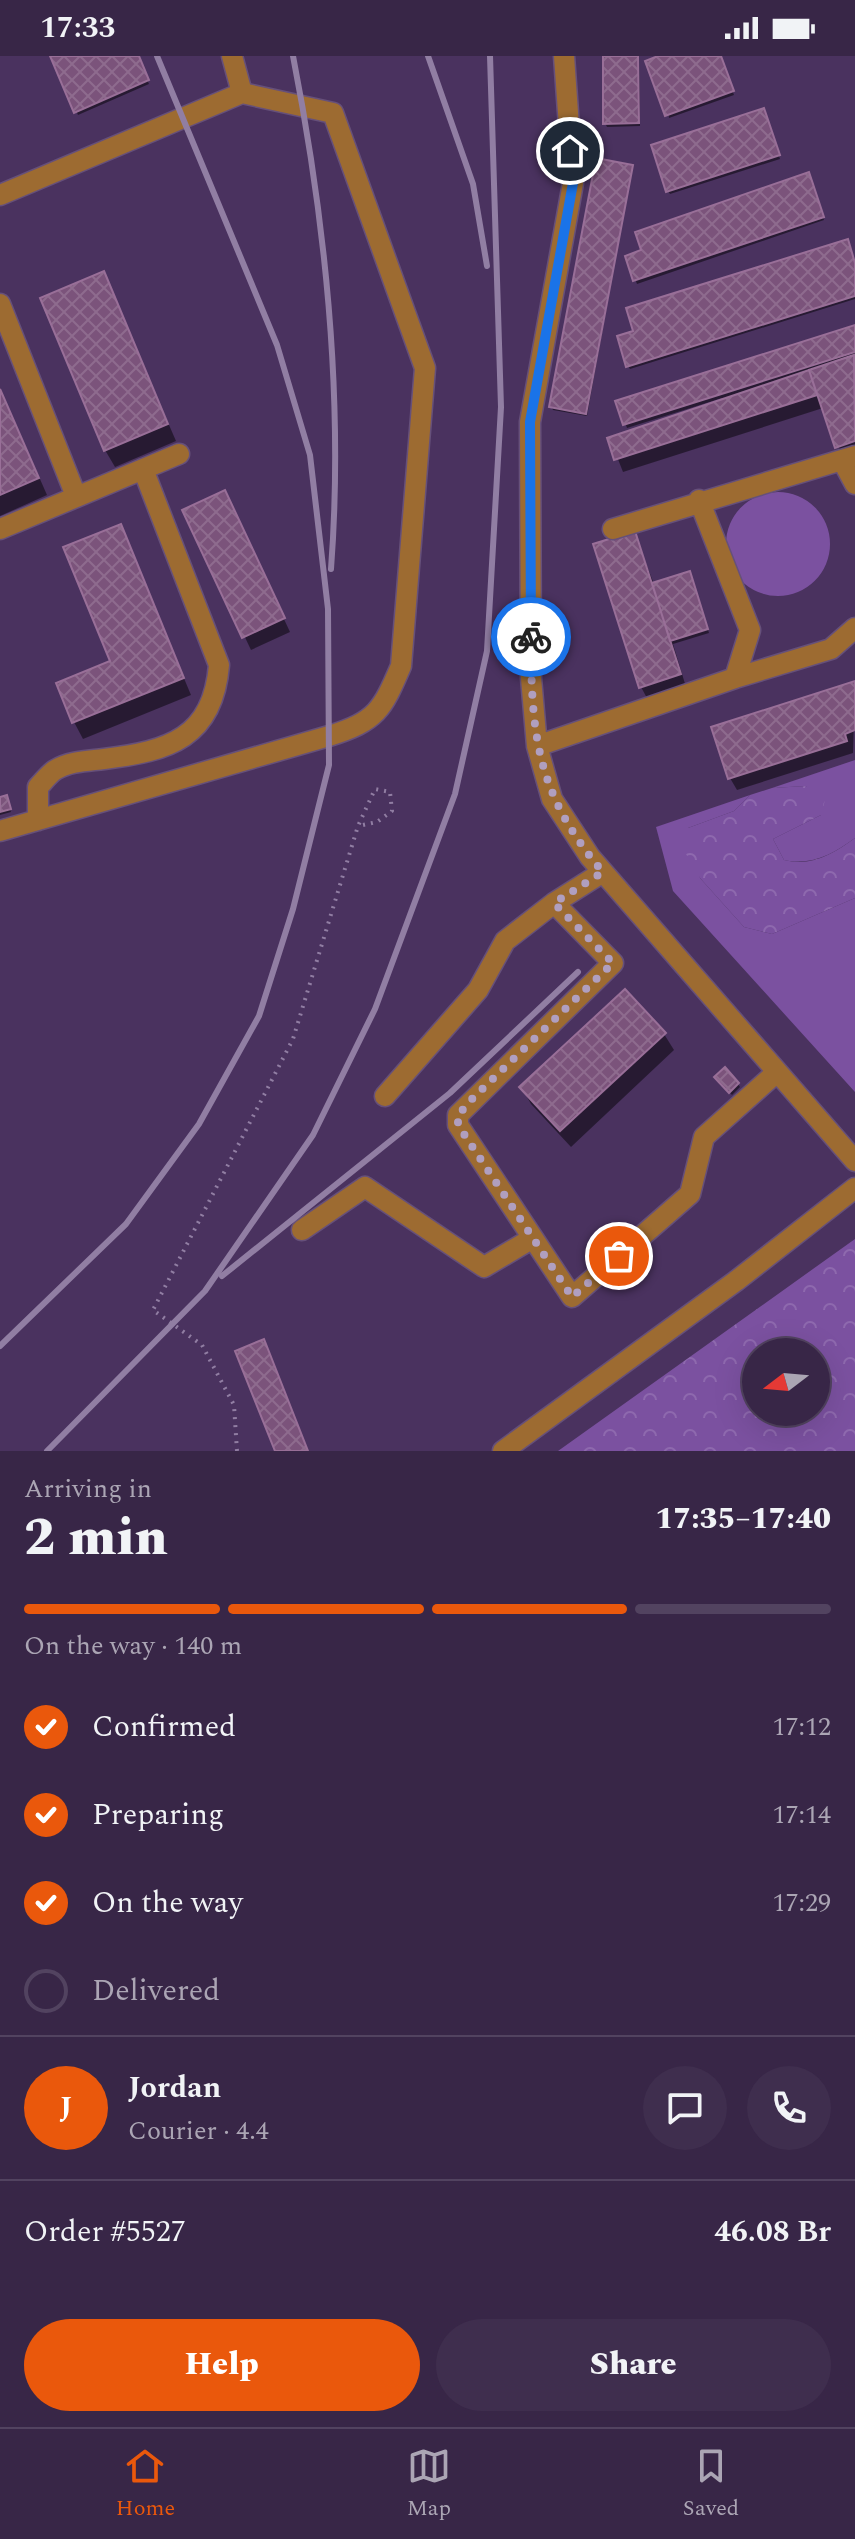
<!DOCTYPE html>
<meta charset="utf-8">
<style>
body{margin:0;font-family:Spectral,serif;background:#3f2e4e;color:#f1f3f6;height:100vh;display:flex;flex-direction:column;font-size:30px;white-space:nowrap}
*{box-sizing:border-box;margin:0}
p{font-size:26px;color:#aba5b4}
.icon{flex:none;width:44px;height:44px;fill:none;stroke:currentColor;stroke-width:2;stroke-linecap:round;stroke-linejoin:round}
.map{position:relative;height:1395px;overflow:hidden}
.drawer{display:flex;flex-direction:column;background:#382647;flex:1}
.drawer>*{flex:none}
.needle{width:52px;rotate:254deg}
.buttons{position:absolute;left:742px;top:1282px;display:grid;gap:16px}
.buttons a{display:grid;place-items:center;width:88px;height:88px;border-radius:50%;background:#382647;box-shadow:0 8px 32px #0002,0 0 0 2px #524360;font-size:40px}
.pin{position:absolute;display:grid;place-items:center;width:68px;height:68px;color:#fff;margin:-34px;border:4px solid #fff;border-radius:50%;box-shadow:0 2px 8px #0007}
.courier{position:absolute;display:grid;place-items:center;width:80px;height:80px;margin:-40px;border:6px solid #1a73e8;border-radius:50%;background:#fff;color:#222;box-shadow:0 2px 10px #0007}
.summary em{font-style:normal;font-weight:800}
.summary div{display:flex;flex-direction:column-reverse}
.summary{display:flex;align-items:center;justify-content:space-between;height:136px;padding:0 24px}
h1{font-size:52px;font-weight:800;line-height:60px}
.bar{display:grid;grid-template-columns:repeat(4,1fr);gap:12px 8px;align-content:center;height:96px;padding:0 24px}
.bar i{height:10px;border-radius:6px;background:#524360}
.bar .current{background:#ea580c}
.bar p{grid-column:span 4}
.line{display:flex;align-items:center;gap:20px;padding:0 24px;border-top:2px solid #524360}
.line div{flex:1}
.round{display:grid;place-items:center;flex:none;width:84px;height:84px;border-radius:42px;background:#3f2e4e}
ol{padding:0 24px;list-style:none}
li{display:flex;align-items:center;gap:24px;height:88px}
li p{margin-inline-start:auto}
li .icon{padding:8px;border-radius:50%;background:#ea580c;color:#fff;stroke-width:4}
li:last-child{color:#aba5b4}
li i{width:44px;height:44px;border:4px solid #524360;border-radius:50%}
.primary-button{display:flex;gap:16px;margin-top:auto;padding:16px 24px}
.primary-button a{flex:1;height:92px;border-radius:48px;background:#ea580c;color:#fff;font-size:32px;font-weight:800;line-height:92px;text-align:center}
.primary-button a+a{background:#3f2e4e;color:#f1f3f6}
.status{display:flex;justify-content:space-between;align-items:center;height:56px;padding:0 40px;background:#382647;direction:ltr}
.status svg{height:22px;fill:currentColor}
.dock{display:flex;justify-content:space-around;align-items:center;height:112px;border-top:2px solid #524360;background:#382647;font-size:22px;color:#aba5b4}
.dock a{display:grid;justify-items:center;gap:4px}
.dock .current{color:#ea580c}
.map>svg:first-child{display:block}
.grass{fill:#7b51a0}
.forest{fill:url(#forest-crowns);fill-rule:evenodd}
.shadow{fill:#0007}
.building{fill:url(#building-cross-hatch);stroke:#996f98;stroke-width:2}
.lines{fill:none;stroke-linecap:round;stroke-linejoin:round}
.minor-casing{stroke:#66507a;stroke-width:23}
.path{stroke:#917ea3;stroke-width:4;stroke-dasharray:2 6;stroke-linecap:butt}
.minor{stroke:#9d6b31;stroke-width:20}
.rail{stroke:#917ea3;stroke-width:6}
.done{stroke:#b09fc0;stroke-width:8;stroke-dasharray:0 14.4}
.route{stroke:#1a73e8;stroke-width:10}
</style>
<div class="status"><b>17:33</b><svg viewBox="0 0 49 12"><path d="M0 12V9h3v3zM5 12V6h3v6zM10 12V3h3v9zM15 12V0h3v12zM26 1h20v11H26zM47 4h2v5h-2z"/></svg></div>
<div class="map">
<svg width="855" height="1395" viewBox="0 0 855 1395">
<defs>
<pattern id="forest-crowns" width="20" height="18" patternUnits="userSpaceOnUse" patternTransform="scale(2)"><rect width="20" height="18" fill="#7b51a0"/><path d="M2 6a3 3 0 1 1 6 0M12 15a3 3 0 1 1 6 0" fill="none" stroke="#8e69ae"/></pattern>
<pattern id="building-cross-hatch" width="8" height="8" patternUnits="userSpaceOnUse" patternTransform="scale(2)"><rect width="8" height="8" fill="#7b537b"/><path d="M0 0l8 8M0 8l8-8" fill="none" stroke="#8e6b8e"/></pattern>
</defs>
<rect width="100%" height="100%" fill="#4a325f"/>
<path class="grass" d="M726 488a52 52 0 1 1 104 0a52 52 0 1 1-104 0Z
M855 704V782C833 798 812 810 784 804L773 783 821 759 806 730 772 732Z
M750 739 734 755 688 772 700 822 744 871 772 878 855 842V1036L673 835 656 771Z"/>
<path class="forest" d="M806 730 825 744 821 759 773 783 784 804C812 811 833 798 855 782V842L772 878 744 871 700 822 686 798 688 772 734 755 750 739 772 732Z
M855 1183V1395H558ZM816 1296V1356H756V1296Z"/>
<path class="shadow" d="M52 0H137L149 28 78 59Z
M605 0H639L640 70 607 71 605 67Z
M663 0H720L734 39 669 62Z
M765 58 780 103 670 138 668 135Z
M632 110 587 360 553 354 551 350Z
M810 122 824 164 637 228 627 201Z
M855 209V243L630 313 628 310Z
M103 217 176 385 115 411 105 394Z
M855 271V400L844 404 823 352 623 416 610 383 723 346 722 342 627 372 618 346Z
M0 332 47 439 0 460Z
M231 449 290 576 251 594 185 455Z
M120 470 191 639 83 683 74 666 112 607Z
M634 477 654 528 691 520 709 577 673 588 686 631 648 644 641 631Z
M855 627 853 697 737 734 730 722Z
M0 743 8 745 11 756 0 759Z
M664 978 674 994 571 1091 531 1048 522 1032Z
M719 1025 738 1028 740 1031 732 1039Z
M263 1286 270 1298 308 1395H277Z"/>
<path class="building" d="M50 0H139L149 24 74 57Z
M603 0H638L639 67 603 68Z
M658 0H721L734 35 665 60 645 5Z
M764 52 780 99 666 136 651 89Z
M596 102 633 109 586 358 549 351Z
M809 116 824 161 633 225 625 200 641 194 635 176Z
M848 183 855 207V240L626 311 617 280 633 275 626 252Z
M104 215 168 368 104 395 40 242Z
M855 269V296L623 369 615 345Z
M854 299 855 385 835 392 809 314Z
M809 314 817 339 614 404 607 382Z
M0 333 39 422 0 439Z
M225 434 285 562 242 582 182 454Z
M121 468 184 622 72 667 56 627 110 605 63 491Z
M635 475 681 618 639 632 593 488Z
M690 515 708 573 670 585 652 527Z
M855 625V674L845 678 847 685 728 723 711 671Z
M7 739 11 753 0 756V741Z
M625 933 666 977 560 1075 519 1031Z
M725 1011 739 1027 729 1037 714 1021Z
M264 1283 308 1395H275L235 1295Z"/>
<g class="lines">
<g class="minor-casing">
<path id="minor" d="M232 0 242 37
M564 0 573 127 530 366 531 622 537 690 552 743 590 801 855 1105
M0 139 242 37 333 57 425 312 401 610C382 654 377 665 329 680L0 775
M0 248 76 440
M842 404 855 428
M0 473 179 398
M613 473 855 400
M735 622 831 593 855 572
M537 690 735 622 750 574 699 444
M38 764V731C43 726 49 718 55 714 70 705 88 705 104 703 169 695 213 682 219 609L143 413
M603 816 554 847 613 907 458 1059V1069L572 1241 690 1138 704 1081 777 1016
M385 1040 478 934 505 885 554 847
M302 1174 365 1131 484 1211 533 1182
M503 1395 736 1225 855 1132"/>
</g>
<path class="path" d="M237 1395 234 1349 202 1289 153 1254 293 983 358 770 375 733 390 736 392 755 377 766 358 770"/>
<use href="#minor" class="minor"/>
<path class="rail" d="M293 0C326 169 344 342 331 513
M428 0 473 128 487 210
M222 1220 450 1037 578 916
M0 1290 126 1168 199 1068 259 960 293 853 329 709 328 553 310 399 277 289 157 0
M47 1395 205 1235 313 1079 375 953 455 738 487 595 501 351 490 0"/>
</g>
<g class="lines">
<path class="done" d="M531 581C531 679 537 739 603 816L554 847 613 907 473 1042 458 1059V1069L572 1241 619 1200"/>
<path class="route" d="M531 581 530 366 573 127 570 95"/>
</g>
</svg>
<div class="buttons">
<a><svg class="needle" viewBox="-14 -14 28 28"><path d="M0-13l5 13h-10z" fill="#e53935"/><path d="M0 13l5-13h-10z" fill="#aba5b4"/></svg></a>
</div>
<div class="pin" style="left:619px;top:1200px;background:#ea580c"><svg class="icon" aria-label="bag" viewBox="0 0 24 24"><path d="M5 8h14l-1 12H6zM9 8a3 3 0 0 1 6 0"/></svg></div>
<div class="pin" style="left:570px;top:95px;background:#1f2937"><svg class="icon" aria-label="home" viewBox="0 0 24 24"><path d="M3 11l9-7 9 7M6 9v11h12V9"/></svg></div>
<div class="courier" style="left:531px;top:581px"><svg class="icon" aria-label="bike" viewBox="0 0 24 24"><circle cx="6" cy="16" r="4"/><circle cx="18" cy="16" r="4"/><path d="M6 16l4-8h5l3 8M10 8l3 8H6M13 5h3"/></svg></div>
</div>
<section class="drawer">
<div class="summary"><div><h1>2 min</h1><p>Arriving in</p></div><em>17:35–17:40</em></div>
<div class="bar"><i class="current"></i><i class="current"></i><i class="current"></i><i></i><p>On the way · 140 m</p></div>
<ol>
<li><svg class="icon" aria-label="check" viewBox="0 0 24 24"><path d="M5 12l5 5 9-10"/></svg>Confirmed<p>17:12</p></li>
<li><svg class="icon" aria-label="check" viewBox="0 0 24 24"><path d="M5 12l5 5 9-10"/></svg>Preparing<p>17:14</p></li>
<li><svg class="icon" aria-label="check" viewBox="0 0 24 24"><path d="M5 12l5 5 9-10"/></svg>On the way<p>17:29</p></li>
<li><i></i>Delivered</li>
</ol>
<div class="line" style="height:144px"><b class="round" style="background:#ea580c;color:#fff">J</b><div><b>Jordan</b><p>Courier · 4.4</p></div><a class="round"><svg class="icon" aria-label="chat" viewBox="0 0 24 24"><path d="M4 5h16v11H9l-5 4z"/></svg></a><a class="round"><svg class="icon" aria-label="phone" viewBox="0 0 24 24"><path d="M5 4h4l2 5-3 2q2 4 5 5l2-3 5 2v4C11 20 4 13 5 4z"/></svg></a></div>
<div class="line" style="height:104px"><div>Order #5527</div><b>46.08 Br</b></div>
<div class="primary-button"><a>Help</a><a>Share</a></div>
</section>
<nav class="dock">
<a class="current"><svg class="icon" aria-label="home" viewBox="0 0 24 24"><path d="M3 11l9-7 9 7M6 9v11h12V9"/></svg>Home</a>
<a><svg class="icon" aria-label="map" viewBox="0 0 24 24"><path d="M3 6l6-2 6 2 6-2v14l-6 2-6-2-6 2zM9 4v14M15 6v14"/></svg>Map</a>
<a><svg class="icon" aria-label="saved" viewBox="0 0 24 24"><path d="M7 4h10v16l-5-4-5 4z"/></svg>Saved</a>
</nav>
